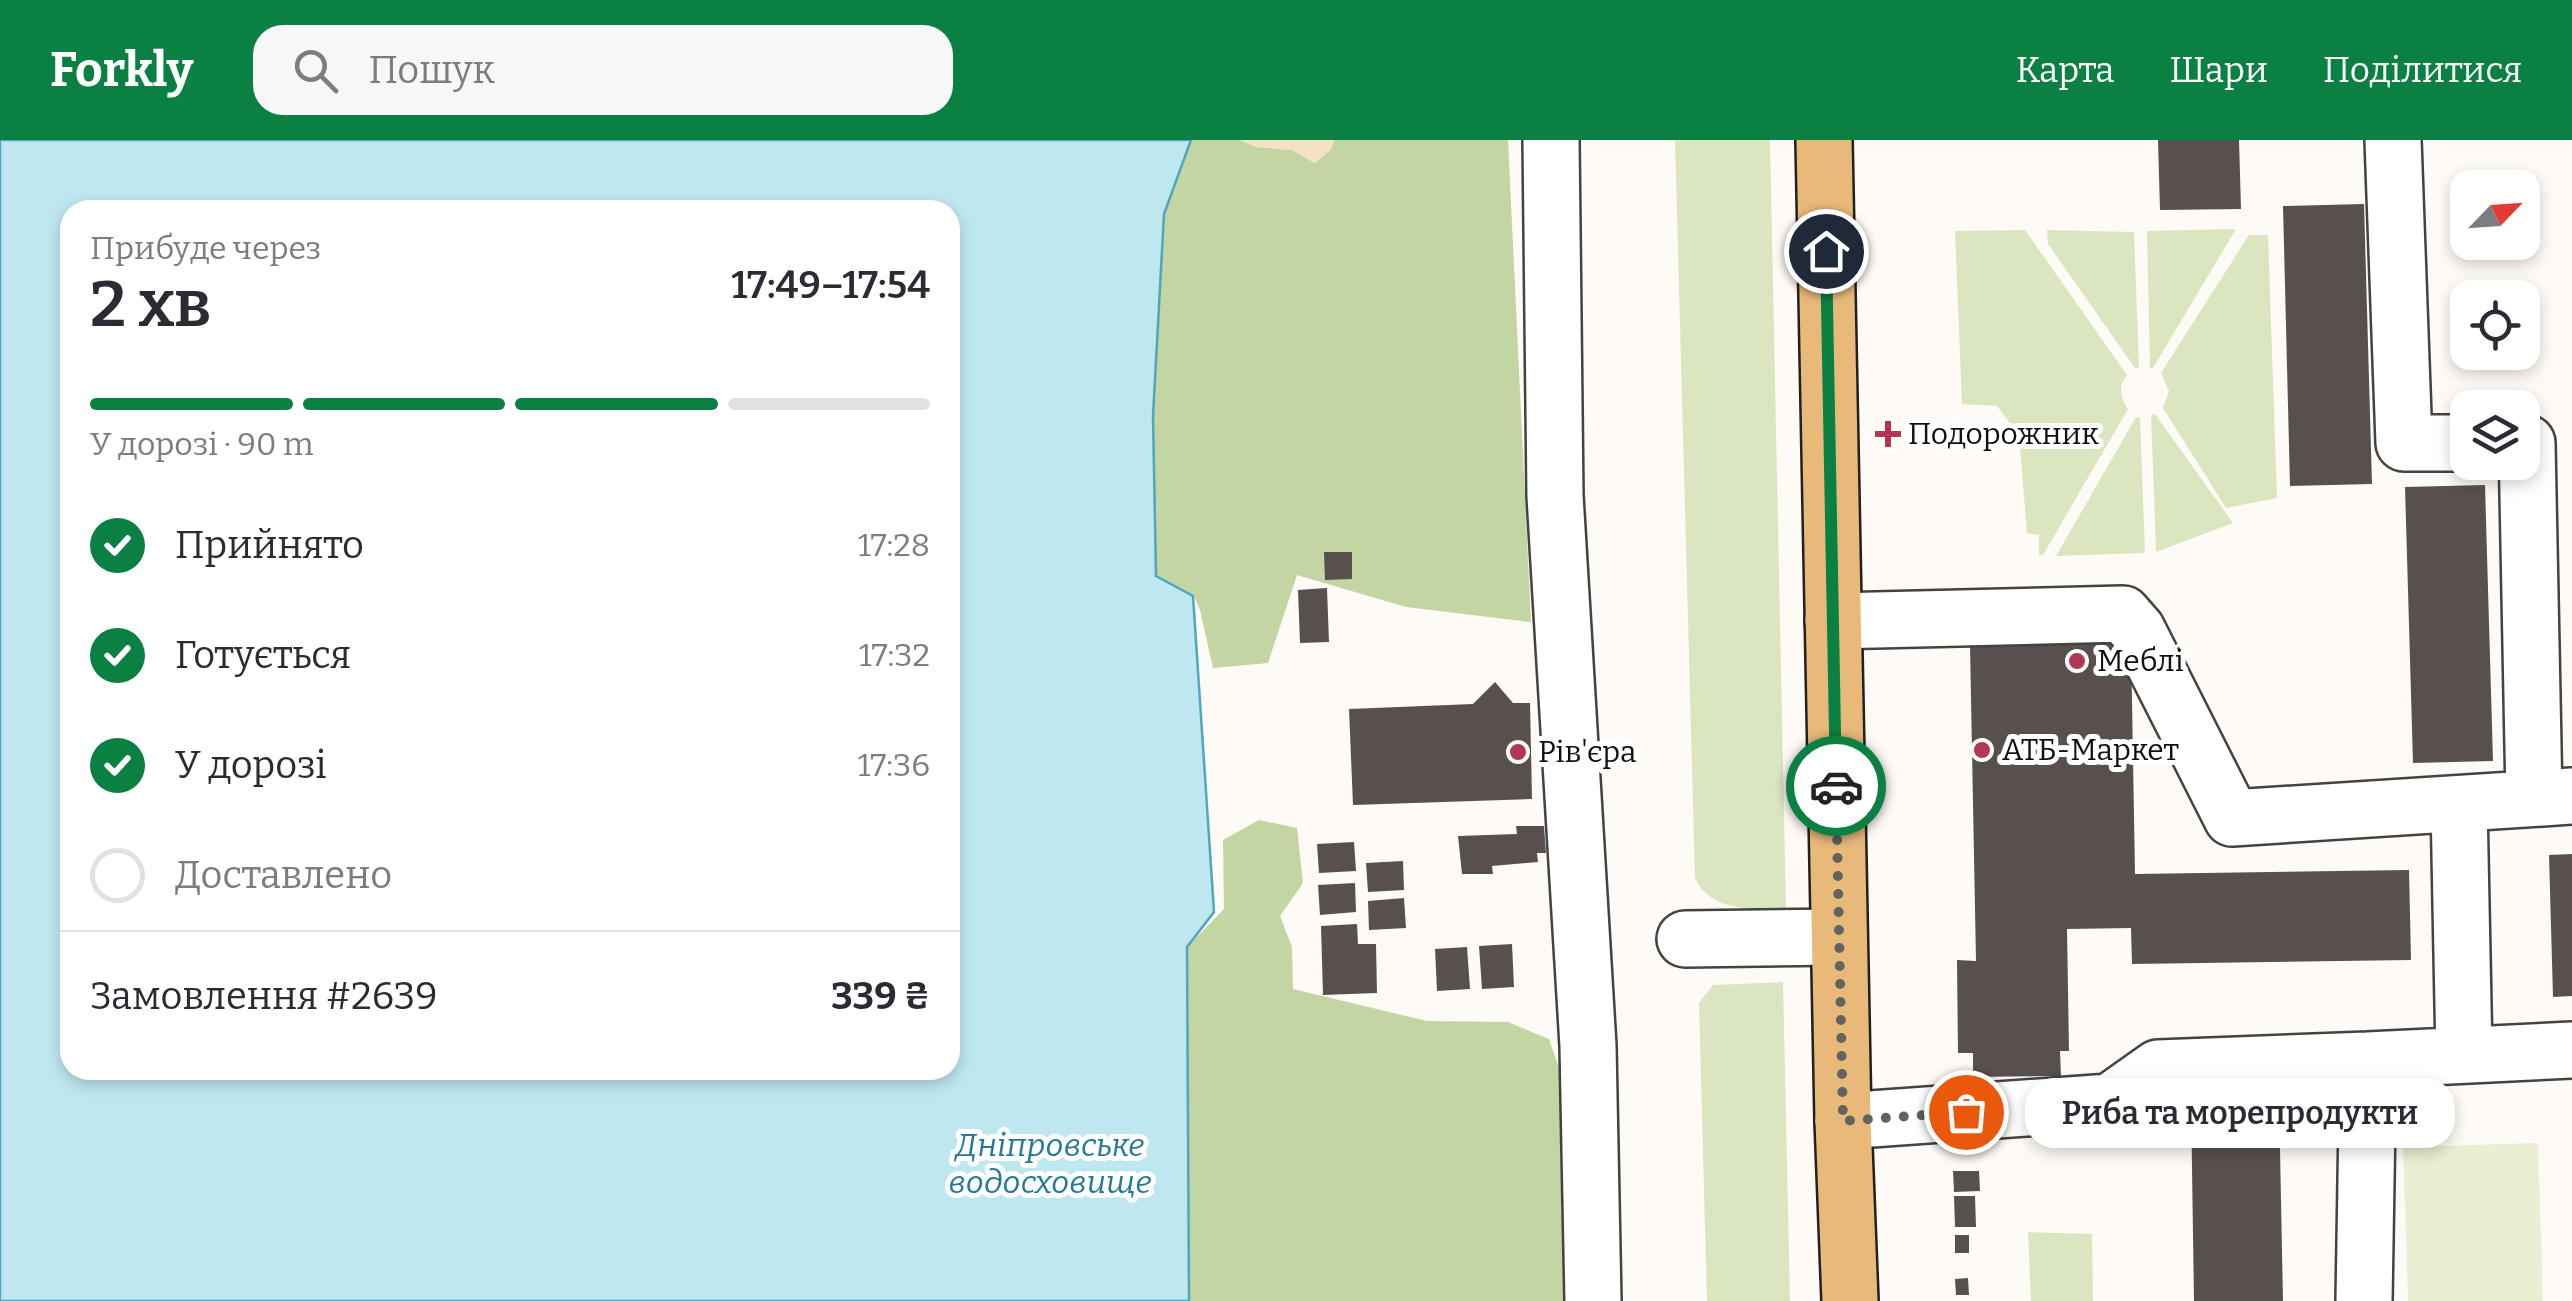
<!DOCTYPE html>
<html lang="uk">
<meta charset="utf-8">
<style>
body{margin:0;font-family:Bitter,serif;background:#f7f7f7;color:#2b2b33;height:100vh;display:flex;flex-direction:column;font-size:38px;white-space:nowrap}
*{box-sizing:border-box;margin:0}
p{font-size:32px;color:#7c7c81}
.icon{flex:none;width:55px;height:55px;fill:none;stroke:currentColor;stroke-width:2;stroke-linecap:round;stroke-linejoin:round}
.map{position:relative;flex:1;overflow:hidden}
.side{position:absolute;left:60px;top:60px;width:900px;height:880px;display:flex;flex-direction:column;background:#fff;border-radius:30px;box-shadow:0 5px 15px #0003}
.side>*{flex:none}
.needle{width:65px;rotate:65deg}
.buttons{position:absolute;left:2450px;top:30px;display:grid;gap:20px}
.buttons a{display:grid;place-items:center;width:90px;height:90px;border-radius:20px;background:#fff;box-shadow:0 5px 15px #0003;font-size:50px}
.pin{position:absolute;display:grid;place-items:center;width:85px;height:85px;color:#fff;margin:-42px;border:5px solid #fff;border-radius:50%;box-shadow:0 2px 10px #0007}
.courier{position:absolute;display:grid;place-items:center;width:100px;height:100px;margin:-50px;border:8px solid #0b8043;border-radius:50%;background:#fff;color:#222;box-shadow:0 2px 12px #0007}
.bubble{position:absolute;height:70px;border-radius:30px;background:#fff;box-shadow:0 5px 15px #0003;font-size:32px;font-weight:600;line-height:70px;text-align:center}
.headline em{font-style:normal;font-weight:600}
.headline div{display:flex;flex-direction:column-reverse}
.headline{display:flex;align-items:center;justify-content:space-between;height:170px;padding:0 30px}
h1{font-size:65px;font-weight:600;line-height:75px}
.bar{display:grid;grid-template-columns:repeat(4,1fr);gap:15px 10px;align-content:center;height:120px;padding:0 30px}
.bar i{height:12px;border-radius:8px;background:#e1e1e2}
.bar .current{background:#0b8043}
.bar p{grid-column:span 4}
.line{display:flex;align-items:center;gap:25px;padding:0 30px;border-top:2px solid #e1e1e2}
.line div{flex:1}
ol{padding:0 30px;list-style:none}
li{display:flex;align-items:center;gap:30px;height:110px}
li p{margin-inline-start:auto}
li .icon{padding:10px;border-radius:50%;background:#0b8043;color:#fff;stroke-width:4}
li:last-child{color:#7c7c81}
li i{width:55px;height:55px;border:5px solid #e1e1e2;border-radius:50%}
header{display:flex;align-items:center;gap:60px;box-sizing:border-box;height:140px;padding:0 50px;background:#0b8043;color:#fff}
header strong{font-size:48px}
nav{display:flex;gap:55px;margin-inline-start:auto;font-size:35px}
.search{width:700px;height:90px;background:#f7f7f7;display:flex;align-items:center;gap:25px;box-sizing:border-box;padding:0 35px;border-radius:30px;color:#7c7c81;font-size:38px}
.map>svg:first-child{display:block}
.green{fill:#dbe6c1}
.forest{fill:#c3d5a2}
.sand{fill:#f4e1c6}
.pitch{fill:#eaeed2}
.water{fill:#bfe7f0;stroke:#4ea7bf;stroke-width:2.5;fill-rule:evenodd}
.building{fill:#58504e}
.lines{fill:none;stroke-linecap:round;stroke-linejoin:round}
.minor-casing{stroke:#434343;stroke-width:60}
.major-casing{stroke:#212121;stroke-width:60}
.minor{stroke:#fff;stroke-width:55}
.major{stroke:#e9b97a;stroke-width:55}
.done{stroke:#636260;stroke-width:10;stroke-dasharray:0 18}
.route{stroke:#0b8043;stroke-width:12}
.poi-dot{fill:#b23754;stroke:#fff;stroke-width:4}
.labels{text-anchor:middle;stroke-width:10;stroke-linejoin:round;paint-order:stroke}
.poi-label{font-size:30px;fill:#101010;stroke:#fff;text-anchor:start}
.water-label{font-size:32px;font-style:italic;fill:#267a95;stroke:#fff}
</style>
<header>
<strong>Forkly</strong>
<div class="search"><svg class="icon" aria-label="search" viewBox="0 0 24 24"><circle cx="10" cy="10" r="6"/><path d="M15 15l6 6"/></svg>Пошук</div>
<nav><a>Карта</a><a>Шари</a><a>Поділитися</a></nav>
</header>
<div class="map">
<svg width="2572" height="1161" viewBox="0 0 2572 1161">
<rect width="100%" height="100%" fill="#fefaf5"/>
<path class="green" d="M1675 0H1770L1786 771C1753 768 1711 773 1695 738Z
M2236 89 2153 228H2150L2147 91Z
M2025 90 2127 235C2118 246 2120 258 2128 269L2043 415H2039V395L2027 393 2019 295 1997 266 1962 264 1955 91Z
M2047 90 2134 92 2139 227 2135 228 2048 104Z
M2249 95H2268L2277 358 2226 368 2163 268 2169 251 2161 233Z
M2155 274 2233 383 2156 412 2151 275Z
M2136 277 2140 278 2145 413 2056 416Z
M1783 842 1790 1161H1707L1699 863 1713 845Z
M2028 1092 2092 1094 2093 1161H2031Z"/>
<path class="forest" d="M1191 0H1241L1256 7 1292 10 1315 23 1331 9 1334 0H1508L1531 482 1406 467 1297 435 1268 523 1213 528 1200 470 1194 456 1156 437 1153 276 1164 74Z
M1259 680 1297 688 1303 743 1280 776 1292 807 1293 849 1427 881 1508 882 1549 899 1579 986 1577 1161H1189L1187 807 1224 769 1223 700Z"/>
<path class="sand" d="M1241 0H1334L1331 9 1315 23 1292 10 1256 7Z"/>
<path class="pitch" d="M2538 1003 2543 1161H2408L2403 1007Z"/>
<path class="water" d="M0 0H1191L1164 74 1153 276 1156 436 1193 456 1214 772 1187 807 1189 1161H0ZM70 70H950V930H70Z"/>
<path class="building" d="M2158 0H2239L2241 69 2160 70Z
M2364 64 2372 344 2290 346 2283 66Z
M2485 345 2493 621 2413 623 2405 347Z
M1324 412H1352V439L1325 440Z
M1327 448 1329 502 1300 503 1298 450Z
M2131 503 2135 734 2409 730 2411 820 2132 824 2131 788 2067 789 2069 911H2060L2061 936 1973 937V913H1958L1957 820 1976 821 1970 505Z
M1495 542 1513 563H1530L1532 659 1353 665 1349 569 1473 564Z
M1516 686H1544L1546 713H1537L1538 722 1492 726 1493 734H1462L1458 696 1517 694Z
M1354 702 1356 731 1319 733 1317 704Z
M2572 714V856L2553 857 2549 715Z
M1403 721 1404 750 1368 752 1366 723Z
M1355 743 1356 772 1320 775 1318 745Z
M1404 758 1406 788 1369 790 1368 761Z
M1357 784 1358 804H1376L1377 853 1323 855 1321 786Z
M1512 804 1514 847 1482 849 1479 806Z
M1467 807 1470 849 1437 851 1435 809Z
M2279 959 2283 1161H2194L2191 961Z
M1953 1031H1979L1980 1051 1954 1052Z
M1954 1056H1975L1976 1087H1955Z
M1955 1095H1969V1113H1955Z
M1968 1138 1969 1155H1956L1955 1139Z"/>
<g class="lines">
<g class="minor-casing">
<path id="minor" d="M1551 0 1555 356 1588 906 1593 1161
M2393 0 2404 303H2468
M2527 303 2534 658
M1833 481 2123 474 2137 490 2232 678 2572 656
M2459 664 2464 915
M1685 799 1839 797
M2368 920 2572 910
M1843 981 2110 962 2158 928 2368 920 2364 1161"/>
</g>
<g class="major-casing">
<path id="major" d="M1824 0 1843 981 1850 1161"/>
</g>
<use href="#minor" class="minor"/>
<use href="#major" class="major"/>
</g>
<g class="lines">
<path class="done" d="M1836 646 1843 981 1966 972"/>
<path class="route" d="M1826 111 1836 646"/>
</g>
<g class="poi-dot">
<path d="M1883 279h10v10h10v10h-10v10h-10v-10h-10v-10h10z"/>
<circle cx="2077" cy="521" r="10"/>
<circle cx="1982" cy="610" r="10"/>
<circle cx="1518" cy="612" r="10"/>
</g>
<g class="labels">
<g class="poi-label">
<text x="1908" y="304">Подорожник</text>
<text x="2097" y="531">Меблі</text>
<text x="2002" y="620">АТБ-Маркет</text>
<text x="1538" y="622">Рів'єра</text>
</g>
<g class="water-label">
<text x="1050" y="1016">Дніпровське<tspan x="1050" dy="37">водосховище</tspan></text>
</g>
</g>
</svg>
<div class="buttons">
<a><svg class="needle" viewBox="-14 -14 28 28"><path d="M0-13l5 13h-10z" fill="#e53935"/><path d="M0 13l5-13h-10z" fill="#7c7c81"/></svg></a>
<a><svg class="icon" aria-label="locate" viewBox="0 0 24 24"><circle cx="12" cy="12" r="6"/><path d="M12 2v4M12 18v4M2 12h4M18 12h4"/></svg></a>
<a><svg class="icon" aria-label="layers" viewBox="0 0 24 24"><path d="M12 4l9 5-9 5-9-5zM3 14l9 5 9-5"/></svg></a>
</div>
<div class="pin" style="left:1966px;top:972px;background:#ea580c"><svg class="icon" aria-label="bag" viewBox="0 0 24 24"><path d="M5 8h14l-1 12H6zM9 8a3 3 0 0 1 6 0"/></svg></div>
<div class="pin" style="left:1826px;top:111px;background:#1f2937"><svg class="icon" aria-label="home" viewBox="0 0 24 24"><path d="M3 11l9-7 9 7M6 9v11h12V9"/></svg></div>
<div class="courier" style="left:1836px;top:646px"><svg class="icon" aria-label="car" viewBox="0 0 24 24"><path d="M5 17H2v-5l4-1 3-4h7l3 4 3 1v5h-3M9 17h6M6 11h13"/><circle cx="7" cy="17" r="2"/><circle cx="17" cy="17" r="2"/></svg></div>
<div class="bubble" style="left:2025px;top:938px;width:430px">Риба та морепродукти</div>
<section class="side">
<div class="headline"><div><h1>2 хв</h1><p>Прибуде через</p></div><em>17:49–17:54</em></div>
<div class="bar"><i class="current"></i><i class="current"></i><i class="current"></i><i></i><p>У дорозі · 90 m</p></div>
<ol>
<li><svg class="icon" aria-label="check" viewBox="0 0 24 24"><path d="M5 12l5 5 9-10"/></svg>Прийнято<p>17:28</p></li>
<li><svg class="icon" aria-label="check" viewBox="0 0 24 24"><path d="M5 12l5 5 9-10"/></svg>Готується<p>17:32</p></li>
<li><svg class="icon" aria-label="check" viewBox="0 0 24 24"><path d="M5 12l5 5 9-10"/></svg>У дорозі<p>17:36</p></li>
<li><i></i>Доставлено</li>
</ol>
<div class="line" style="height:130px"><div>Замовлення #2639</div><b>339 ₴</b></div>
</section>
</div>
